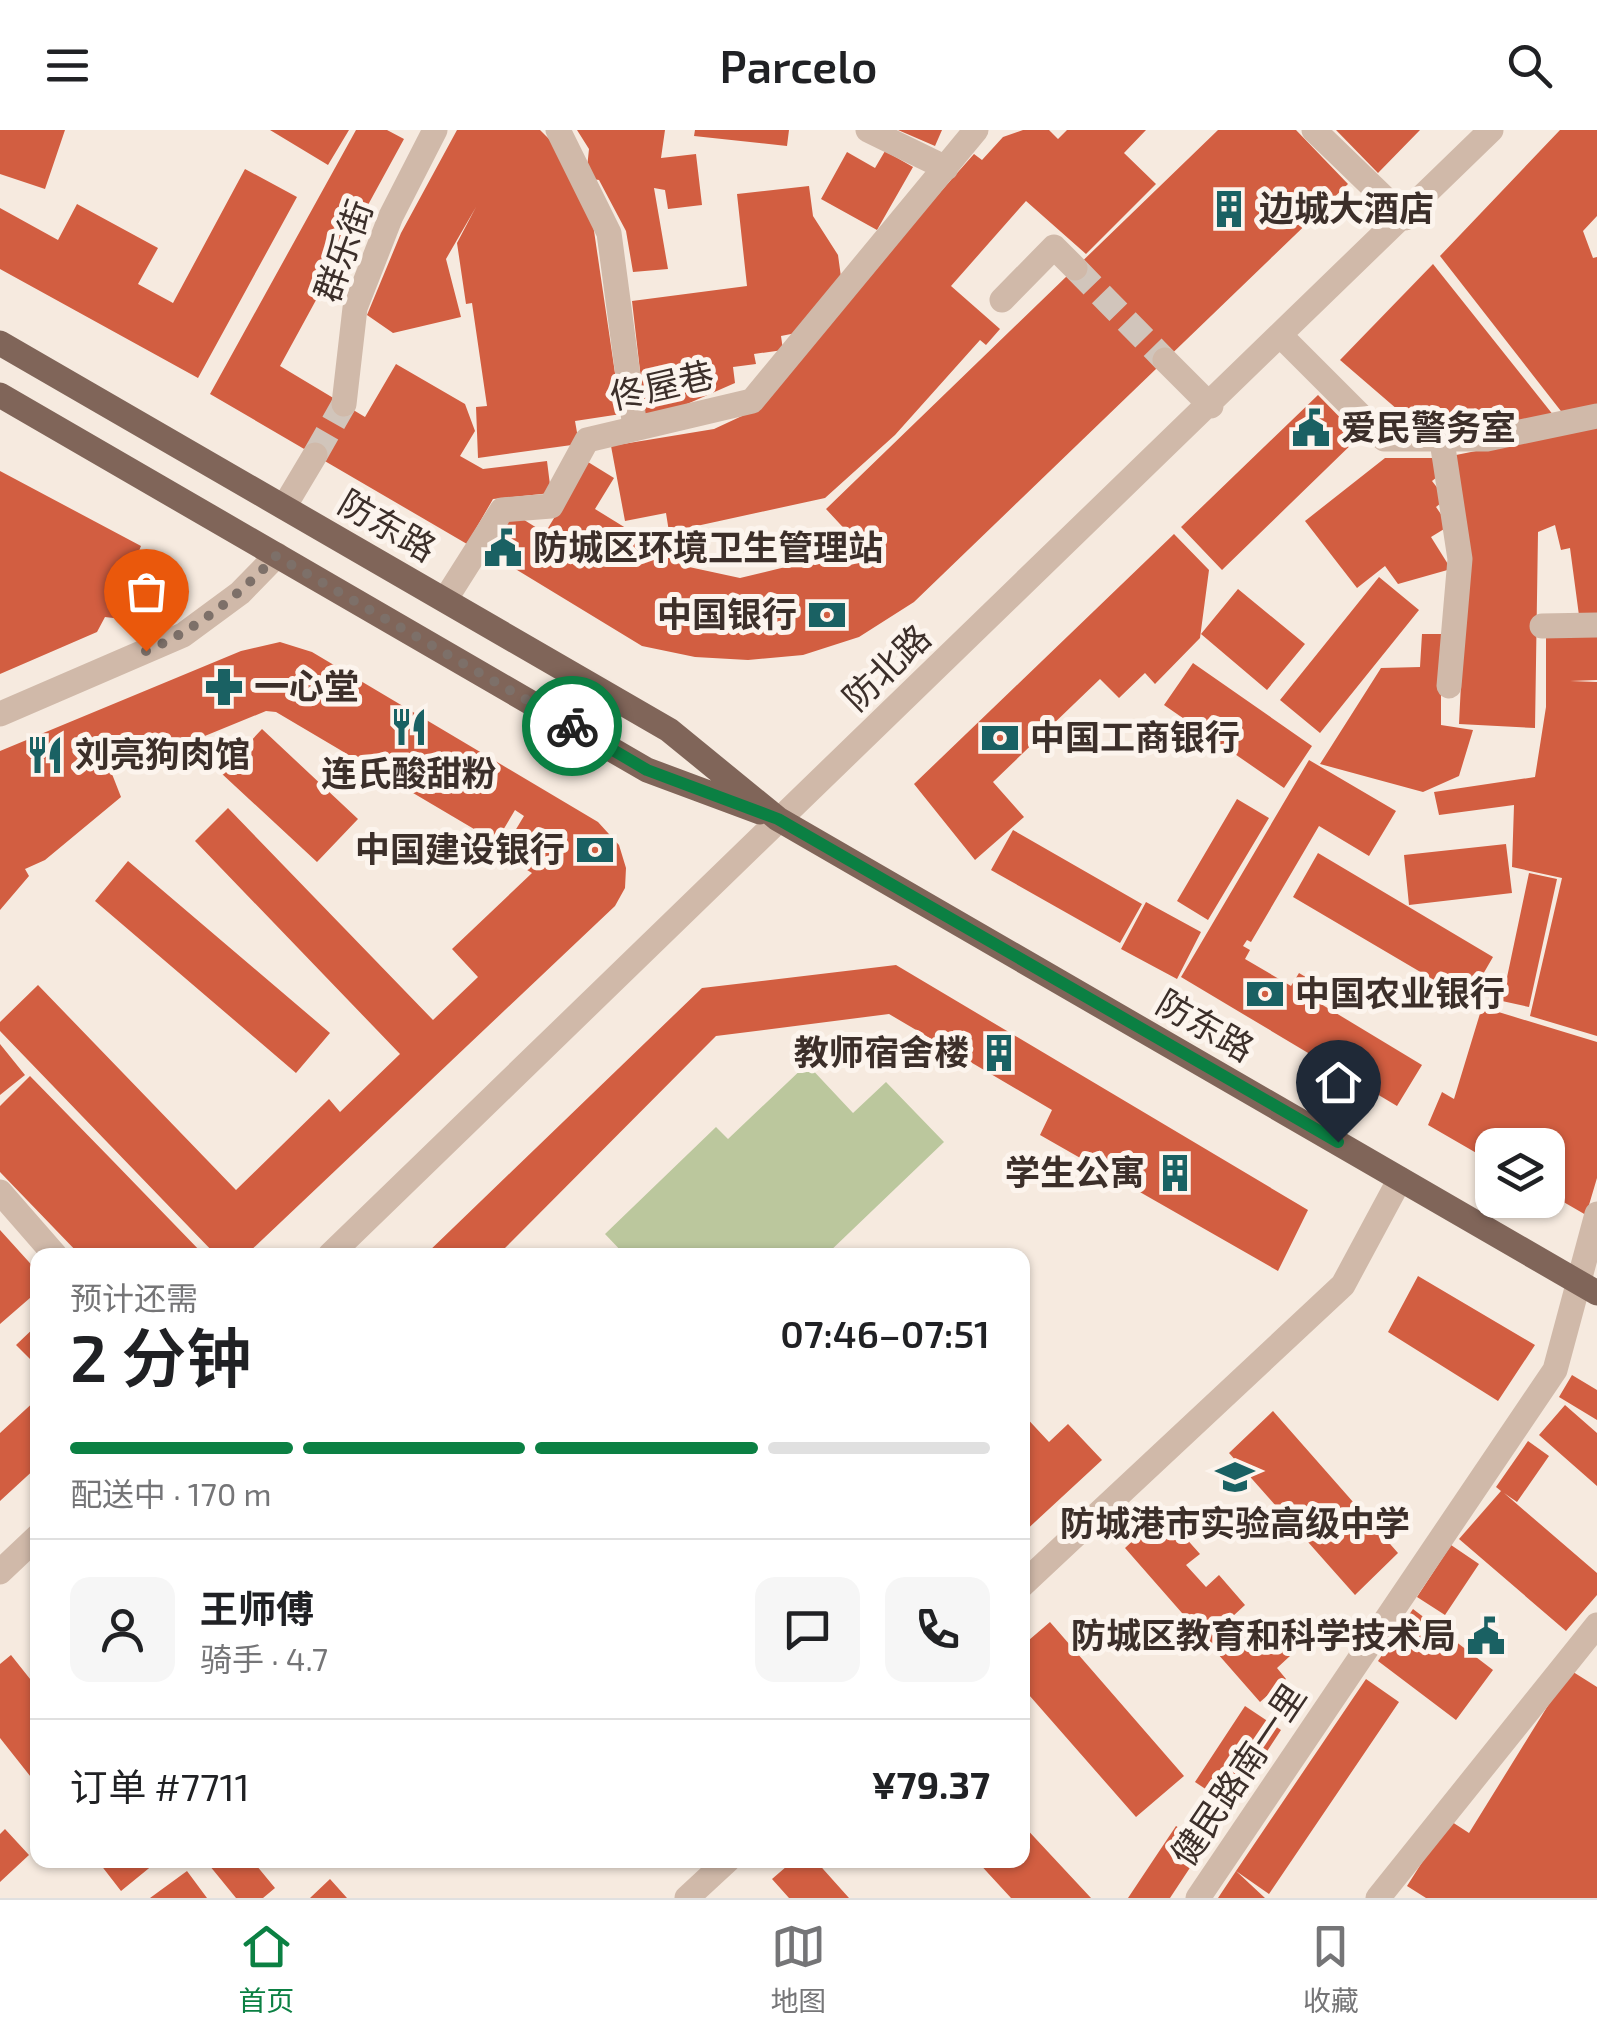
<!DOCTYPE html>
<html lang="zh">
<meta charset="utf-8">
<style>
body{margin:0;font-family:"Exo 2","Noto Sans SC",sans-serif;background:#f6f6f6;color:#202124;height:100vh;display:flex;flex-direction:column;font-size:38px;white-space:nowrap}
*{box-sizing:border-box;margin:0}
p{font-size:32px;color:#757577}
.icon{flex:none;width:55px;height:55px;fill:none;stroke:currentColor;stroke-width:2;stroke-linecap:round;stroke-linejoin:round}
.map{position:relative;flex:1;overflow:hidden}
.panel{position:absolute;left:30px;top:1118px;width:1000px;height:620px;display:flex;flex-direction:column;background:#fff;border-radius:20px;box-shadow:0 2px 8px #0004}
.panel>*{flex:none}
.tools{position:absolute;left:1475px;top:998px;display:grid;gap:20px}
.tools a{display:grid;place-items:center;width:90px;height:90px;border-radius:20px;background:#fff;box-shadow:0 2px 8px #0004;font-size:50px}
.pin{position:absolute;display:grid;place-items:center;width:85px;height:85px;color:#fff;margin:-102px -42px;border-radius:50% 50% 50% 0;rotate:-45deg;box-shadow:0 0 10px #0007}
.pin .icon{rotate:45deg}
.courier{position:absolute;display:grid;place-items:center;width:100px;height:100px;margin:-50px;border:8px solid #0b8043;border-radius:50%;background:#fff;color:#222;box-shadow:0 2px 12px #0007}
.summary em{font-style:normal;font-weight:600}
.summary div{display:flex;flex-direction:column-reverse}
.summary{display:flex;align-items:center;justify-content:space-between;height:170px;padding:0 40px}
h1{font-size:65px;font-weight:600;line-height:75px}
.bar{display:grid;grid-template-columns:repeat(4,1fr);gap:15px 10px;align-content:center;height:120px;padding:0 40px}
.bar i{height:12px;border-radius:8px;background:#e0e0e0}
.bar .on{background:#0b8043}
.bar p{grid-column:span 4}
.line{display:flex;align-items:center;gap:25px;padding:0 40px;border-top:2px solid #e0e0e0}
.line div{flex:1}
.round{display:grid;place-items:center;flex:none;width:105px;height:105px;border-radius:20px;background:#f6f6f6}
header{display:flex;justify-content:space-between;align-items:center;height:130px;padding:0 40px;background:#fff;font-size:45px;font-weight:600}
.menu{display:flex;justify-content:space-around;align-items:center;height:140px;border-top:2px solid #e0e0e0;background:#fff;font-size:28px;color:#757577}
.menu a{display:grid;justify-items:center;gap:5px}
.menu .on{color:#0b8043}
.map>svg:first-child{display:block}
.green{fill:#bbc79d}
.building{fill:#d25e41}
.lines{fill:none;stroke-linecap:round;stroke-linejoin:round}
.minor-tunnel{stroke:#d1c5bb;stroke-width:25;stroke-dasharray:25 12;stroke-linecap:butt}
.minor{stroke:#d0b9a9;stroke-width:25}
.major{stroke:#806559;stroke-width:25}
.done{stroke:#7d7069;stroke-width:10;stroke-dasharray:0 18}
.route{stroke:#0b8043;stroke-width:12}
.labels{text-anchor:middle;stroke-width:10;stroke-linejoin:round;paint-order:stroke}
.poi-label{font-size:35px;font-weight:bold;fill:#3c2f2a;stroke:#fcf4ed;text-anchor:start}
.street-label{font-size:35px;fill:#3c2f2a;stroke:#fcf4ed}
</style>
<header><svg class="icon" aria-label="menu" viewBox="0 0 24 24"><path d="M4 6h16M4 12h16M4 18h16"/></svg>Parcelo<svg class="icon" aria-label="search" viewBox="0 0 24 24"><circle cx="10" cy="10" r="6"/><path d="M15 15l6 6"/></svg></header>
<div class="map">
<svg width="1597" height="1768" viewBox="0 0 1597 1768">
<rect width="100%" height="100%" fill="#f6eadf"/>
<path class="green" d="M807 934 853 983 886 952 944 1012 826 1125H625L605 1104 716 997 728 1009Z"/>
<path class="building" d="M0 0H65L45 59 0 44Z
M270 0H349L328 35Z
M356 0H387L404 9 280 236 365 287 396 234 465 274 475 301 460 326 483 339 547 331 551 363 493 369 467 414 210 264Z
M457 0H540L561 21 593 94 621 284 575 291 579 314 478 328 476 277 487 276 472 173 466 174 457 113 476 77 446 129 461 187 393 203 367 185 401 103Z
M577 0H665L661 28 696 24 702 75 668 79 665 60 654 58 668 139 633 142 626 101 599 50 586 48 589 19Z
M695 0H789L787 16 694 6Z
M898 0H942L935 16Z
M1023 0H1049L1058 9 1067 0H1146L1124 23 1156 54 1086 124 1026 71 951 156 1000 199 986 215 980 210 895 305 825 368 669 402 666 383 625 391 611 316 714 299 742 286 974 24 982 30 1003 7Z
M1218 0H1296L1348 54 914 472 859 507 803 525 748 530 695 527 642 516 489 423 513 383 545 403 588 332 614 348 595 379 689 437 740 448 814 430 852 407 826 379Z
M1336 0H1420L1378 43Z
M1560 0H1597V86L1583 101 1593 128 1597 127V277L1564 285 1440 126Z
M885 21 913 37 877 100 821 69 847 22 875 38Z
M245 39 297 67 198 248 0 139V78L58 110 77 74 158 118 138 154 173 173Z
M809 56 813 86 838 125 841 147 796 203 781 206 783 220 754 224 756 234 733 237 735 253 671 281 645 284 632 171 747 156 737 64Z
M1433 134 1554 286 1474 298 1445 292 1438 285 1436 290 1405 286 1340 230Z
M1318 265 1359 307 1222 440 1181 397Z
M1597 297V490L1580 493 1570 418 1561 420 1555 395 1538 402 1535 598 1459 594 1464 493 1451 326Z
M1385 328H1440L1442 343 1432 351 1446 369 1436 377 1449 396 1431 407 1451 439 1398 454 1385 436 1357 458 1305 391Z
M0 341 141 416 136 428 152 448 153 461 150 473 130 490 105 487 97 502 0 544Z
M1174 404 1209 440 1200 508 1155 554 1145 543 1119 568 1100 549 993 652 1024 687 975 730 914 654Z
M1379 447 1419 480 1320 603 1280 570Z
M1238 459 1305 514 1267 560 1201 504Z
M1597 498V550L1570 551 1597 552V906L1530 886 1562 748 1512 737 1514 675 1439 685 1434 662 1535 647 1546 577V499Z
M1422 504H1441V595L1473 600 1459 646 1423 662 1320 634 1381 538 1420 537Z
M280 512 312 522 598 692 619 715 626 738 625 758 615 776 246 1125H216L0 901V892L38 855 236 1060 329 969 340 982 400 924 195 711 228 678 433 890 478 847 452 819 532 743 501 724 524 686 515 680 496 712 276 582 266 581 112 644 121 667 45 730 25 739 29 746 0 780V621L241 521Z
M1193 533 1312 616 1284 658 1164 575Z
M262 599 358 689 317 732 221 643Z
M1309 630 1396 681 1369 726 1319 696 1251 812 1247 810 1243 816 1250 820 1245 829 1291 856 1299 843 1324 858 1316 871 1422 935 1397 976 1181 847Z
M1237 669 1269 688 1208 790 1177 771Z
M1013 700 1142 774 1120 813 991 740Z
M1506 714 1512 763 1409 775 1404 725Z
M1318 723 1493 827 1468 870 1293 767Z
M128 731 330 903 296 943 95 771Z
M1529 743 1557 749 1529 877 1502 871Z
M1146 772 1201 802 1177 849 1121 819Z
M896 835 1308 1080 1278 1141 1040 1005 1052 980 889 884 716 906 498 1125H425L702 858Z
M1482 877 1597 912V1048L1586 1085 1548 1063V1015H1492V1032L1428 995 1442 962 1454 969Z
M0 914 25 945 0 965Z
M30 946 110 1028 204 1125 90 1121 80 1125 0 1042V976Z
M0 1100 38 1142V1161L0 1194Z
M1418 1146 1535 1215 1498 1271 1388 1202Z
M38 1194V1237L16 1215Z
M1572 1245 1597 1260V1290L1559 1267Z
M38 1268V1336L0 1371V1303Z
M1565 1275 1597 1303V1356L1539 1305Z
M1273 1281 1398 1423 1355 1465 1229 1323Z
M1022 1283 1049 1312 1068 1294 1102 1330 1022 1404Z
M1528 1311 1549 1326 1517 1372 1504 1363 1597 1443V1465L1566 1501 1459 1409 1501 1361 1496 1357Z
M1151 1394 1162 1407 1175 1396 1200 1424 1186 1435 1206 1457 1219 1445 1245 1475 1232 1487 1250 1508 1263 1496 1290 1526 1277 1538 1286 1549 1260 1572 1125 1418Z
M1451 1415 1479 1434 1445 1485 1417 1467Z
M1413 1479 1493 1540 1456 1590 1378 1531Z
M1050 1492 1184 1646 1136 1687 1022 1557V1516Z
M11 1525 38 1559V1656L0 1608V1534Z
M1570 1540 1597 1557V1768H1426L1407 1756 1449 1690 1469 1703Z
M1366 1549 1399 1572 1269 1764 1236 1741 1265 1768H1218L1236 1741Z
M1245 1576 1281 1600 1231 1676 1195 1652Z
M1022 1694 1091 1768H1011L976 1730H1022Z
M1176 1696 1205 1715 1170 1768H1128Z
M5 1699 29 1725 0 1752V1704Z
M97 1730H159L121 1761Z
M205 1730H252L275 1758 263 1768H236Z
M794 1730H815L849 1768H789L772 1749Z
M187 1741 207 1768H150Z
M330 1749 347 1768H310Z"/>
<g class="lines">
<path class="minor-tunnel" d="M1075 138 1165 230
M315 325 344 274"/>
<path class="minor" d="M558 0 609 103 635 298
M868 0 946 38
M1314 0 1405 88
M1002 170 1054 117 1075 138
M1282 207 1384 309H1487L1597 286
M1165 230 1211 276
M344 274 355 178 391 86 435 0
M1442 311 1460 429 1449 556
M284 377 315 325
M445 470 502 380 551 376 587 310 752 271 976 0
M1542 496 1597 495
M0 584 183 505 240 463 277 425
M0 1062 55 1125
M330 1125 1491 0
M0 1442 38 1406
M1022 1455 1343 1155 1400 1049
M687 1768 728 1730
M1198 1768 1555 1240 1597 1084
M1378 1768 1597 1495"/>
<path class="major" d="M0 213 669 600 778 689 1597 1163
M0 265 647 640 760 682"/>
</g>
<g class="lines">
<path class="done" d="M146 521C198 499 238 466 276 426L572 596"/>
<path class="route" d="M572 596 647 640 778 689 1338 1012"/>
</g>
<defs>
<g id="building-bare" transform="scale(3)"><path d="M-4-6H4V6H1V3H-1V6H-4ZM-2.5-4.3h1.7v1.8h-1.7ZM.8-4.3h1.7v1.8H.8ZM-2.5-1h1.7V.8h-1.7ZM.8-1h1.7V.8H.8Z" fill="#1a6163" stroke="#fcf4ed" stroke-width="2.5" paint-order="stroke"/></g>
<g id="civic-bare" transform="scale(3)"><path d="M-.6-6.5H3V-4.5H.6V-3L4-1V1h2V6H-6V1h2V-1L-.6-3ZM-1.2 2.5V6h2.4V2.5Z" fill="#1a6163" stroke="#fcf4ed" stroke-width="2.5" paint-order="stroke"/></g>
<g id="bank-bare" transform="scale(3)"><path d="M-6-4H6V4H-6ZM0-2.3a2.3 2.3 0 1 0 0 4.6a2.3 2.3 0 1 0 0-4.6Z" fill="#1a6163" stroke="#fcf4ed" stroke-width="2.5" paint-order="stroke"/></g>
<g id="pharmacy-bare" transform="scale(3)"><path d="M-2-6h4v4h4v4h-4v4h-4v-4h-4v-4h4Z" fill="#1a6163" stroke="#fcf4ed" stroke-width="2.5" paint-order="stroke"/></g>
<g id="restaurant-bare" transform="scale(3)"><path d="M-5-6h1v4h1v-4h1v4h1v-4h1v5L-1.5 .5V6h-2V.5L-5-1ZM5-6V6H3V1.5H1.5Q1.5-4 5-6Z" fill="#1a6163" stroke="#fcf4ed" stroke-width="2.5" paint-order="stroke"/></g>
<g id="school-bare" transform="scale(3)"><path d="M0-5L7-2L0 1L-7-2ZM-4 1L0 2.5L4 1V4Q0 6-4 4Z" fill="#1a6163" stroke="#fcf4ed" stroke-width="2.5" paint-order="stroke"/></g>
</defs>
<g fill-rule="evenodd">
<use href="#building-bare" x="1229" y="79"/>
<use href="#civic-bare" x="1311" y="298"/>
<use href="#civic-bare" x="503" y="418"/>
<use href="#bank-bare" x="827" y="485"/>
<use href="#pharmacy-bare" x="224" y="557"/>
<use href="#restaurant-bare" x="409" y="597"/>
<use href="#bank-bare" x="1000" y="608"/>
<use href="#restaurant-bare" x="45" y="625"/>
<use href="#bank-bare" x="595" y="720"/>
<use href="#bank-bare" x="1265" y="864"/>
<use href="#building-bare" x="999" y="923"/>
<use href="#building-bare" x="1175" y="1043"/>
<use href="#school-bare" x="1235" y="1347"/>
<use href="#civic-bare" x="1486" y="1506"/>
</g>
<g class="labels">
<g class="poi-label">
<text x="1259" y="91">边城大酒店</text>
<text x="1341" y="310">爱民警务室</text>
<text x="533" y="430">防城区环境卫生管理站</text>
<text x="797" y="497" text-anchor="end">中国银行</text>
<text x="254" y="569">一心堂</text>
<text x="1030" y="620">中国工商银行</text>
<text x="75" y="637">刘亮狗肉馆</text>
<text x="409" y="656" text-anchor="middle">连氏酸甜粉</text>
<text x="565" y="732" text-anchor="end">中国建设银行</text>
<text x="1295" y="876">中国农业银行</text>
<text x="969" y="935" text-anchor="end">教师宿舍楼</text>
<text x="1145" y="1055" text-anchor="end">学生公寓</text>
<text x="1235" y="1406" text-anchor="middle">防城港市实验高级中学</text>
<text x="1456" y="1518" text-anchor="end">防城区教育和科学技术局</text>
</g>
<g class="street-label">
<text transform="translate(344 121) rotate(-70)" y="12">群乐街</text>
<text transform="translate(662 256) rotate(-13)" y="12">佟屋巷</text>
<text transform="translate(387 396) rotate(30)" y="12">防东路</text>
<text transform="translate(887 538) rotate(-44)" y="12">防北路</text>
<text transform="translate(1205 896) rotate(30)" y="12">防东路</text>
<text transform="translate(1239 1645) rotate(-56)" y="12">健民路南一里</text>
</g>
</g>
</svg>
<div class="tools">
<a><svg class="icon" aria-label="layers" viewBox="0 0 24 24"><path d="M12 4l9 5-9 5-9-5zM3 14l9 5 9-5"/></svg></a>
</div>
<div class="pin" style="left:146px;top:521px;background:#ea580c"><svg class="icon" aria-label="bag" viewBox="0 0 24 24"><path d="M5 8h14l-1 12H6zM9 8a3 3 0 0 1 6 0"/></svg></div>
<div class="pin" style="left:1338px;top:1012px;background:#1f2937"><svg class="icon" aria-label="home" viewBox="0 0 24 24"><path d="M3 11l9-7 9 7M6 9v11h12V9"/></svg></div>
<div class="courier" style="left:572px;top:596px"><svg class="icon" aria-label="bike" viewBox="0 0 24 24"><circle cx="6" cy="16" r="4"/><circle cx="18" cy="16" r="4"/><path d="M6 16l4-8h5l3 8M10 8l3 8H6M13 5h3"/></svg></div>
<section class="panel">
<div class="summary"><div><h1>2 分钟</h1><p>预计还需</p></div><em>07:46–07:51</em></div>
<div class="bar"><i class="on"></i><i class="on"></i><i class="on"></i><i></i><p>配送中 · 170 m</p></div>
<div class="line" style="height:180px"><a class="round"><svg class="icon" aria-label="person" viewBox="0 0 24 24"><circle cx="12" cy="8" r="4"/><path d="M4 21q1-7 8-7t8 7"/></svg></a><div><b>王师傅</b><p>骑手 · 4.7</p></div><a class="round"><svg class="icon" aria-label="chat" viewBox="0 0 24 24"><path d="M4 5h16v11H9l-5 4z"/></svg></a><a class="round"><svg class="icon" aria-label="phone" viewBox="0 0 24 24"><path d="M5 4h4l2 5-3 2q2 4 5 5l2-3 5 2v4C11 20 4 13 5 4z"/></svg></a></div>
<div class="line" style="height:130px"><div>订单 #7711</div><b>¥79.37</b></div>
</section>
</div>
<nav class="menu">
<a class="on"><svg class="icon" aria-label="home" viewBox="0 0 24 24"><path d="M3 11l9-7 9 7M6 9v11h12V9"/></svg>首页</a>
<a><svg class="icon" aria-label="map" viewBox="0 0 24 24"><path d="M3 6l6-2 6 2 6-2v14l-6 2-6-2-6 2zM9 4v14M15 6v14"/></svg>地图</a>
<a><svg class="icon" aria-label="saved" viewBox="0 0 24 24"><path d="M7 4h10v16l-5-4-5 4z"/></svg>收藏</a>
</nav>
